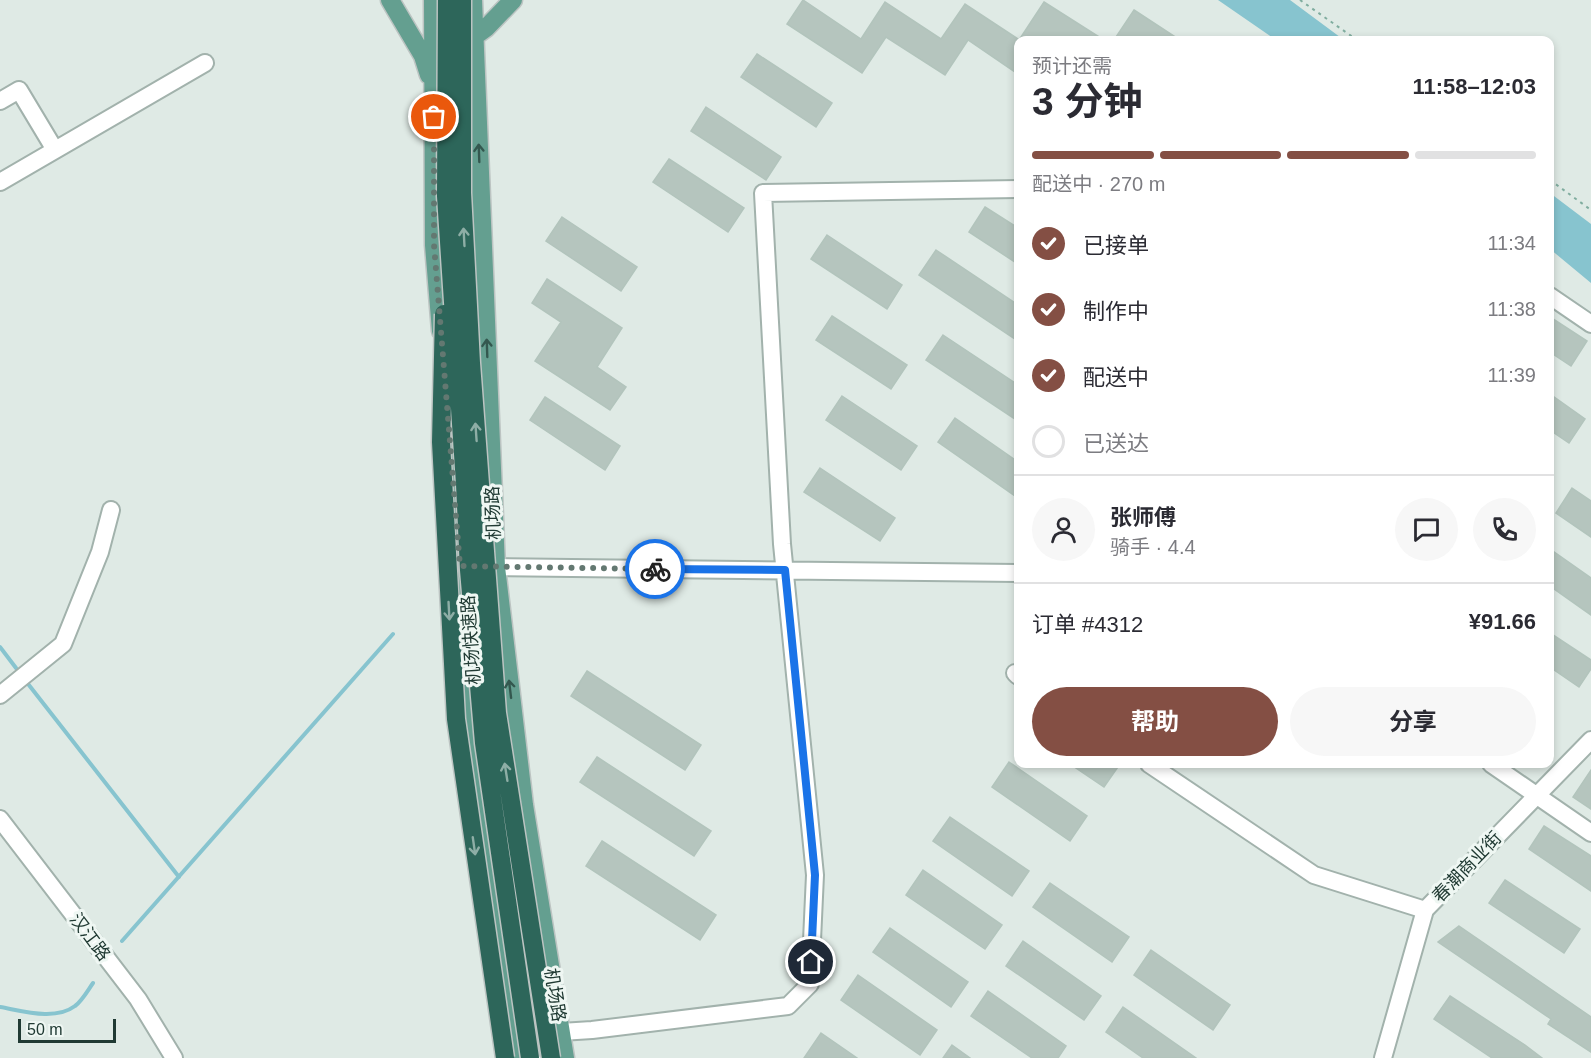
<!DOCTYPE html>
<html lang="zh">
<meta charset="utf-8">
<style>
body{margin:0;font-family:Arial,"Noto Sans SC",sans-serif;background:#f7f7f7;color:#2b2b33;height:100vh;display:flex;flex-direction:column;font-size:22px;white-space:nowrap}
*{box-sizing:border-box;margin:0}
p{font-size:20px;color:#7c7c81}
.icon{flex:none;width:33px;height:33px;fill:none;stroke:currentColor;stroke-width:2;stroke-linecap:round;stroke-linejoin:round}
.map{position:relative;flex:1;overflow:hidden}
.details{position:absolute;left:1014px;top:36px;width:540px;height:732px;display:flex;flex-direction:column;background:#fff;border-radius:12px;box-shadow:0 3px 9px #0003}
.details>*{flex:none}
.scale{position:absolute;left:18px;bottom:15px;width:98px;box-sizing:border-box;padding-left:6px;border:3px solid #203a33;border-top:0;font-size:16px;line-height:21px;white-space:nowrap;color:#203a33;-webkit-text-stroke:4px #eff7f3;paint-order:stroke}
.pin{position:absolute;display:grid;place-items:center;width:51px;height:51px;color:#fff;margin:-26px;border:3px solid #fff;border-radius:50%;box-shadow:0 2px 6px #0007}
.courier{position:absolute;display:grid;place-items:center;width:60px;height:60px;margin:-30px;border:4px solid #1a73e8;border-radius:50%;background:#fff;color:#222;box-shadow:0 2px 8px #0007}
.overview em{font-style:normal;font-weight:700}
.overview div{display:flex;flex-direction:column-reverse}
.overview{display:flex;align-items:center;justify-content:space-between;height:102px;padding:0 18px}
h1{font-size:39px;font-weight:700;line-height:45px}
.bar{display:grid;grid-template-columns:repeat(4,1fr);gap:9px 6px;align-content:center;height:72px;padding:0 18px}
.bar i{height:8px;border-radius:4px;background:#e1e1e2}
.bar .on{background:#844f44}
.bar p{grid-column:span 4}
.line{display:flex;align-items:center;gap:15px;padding:0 18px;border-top:2px solid #e1e1e2}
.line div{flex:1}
.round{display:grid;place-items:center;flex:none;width:63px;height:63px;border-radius:32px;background:#f7f7f7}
ol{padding:0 18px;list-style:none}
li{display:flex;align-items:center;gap:18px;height:66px}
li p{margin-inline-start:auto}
li .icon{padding:6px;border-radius:50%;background:#844f44;color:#fff;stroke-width:4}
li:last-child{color:#7c7c81}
li i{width:33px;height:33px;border:3px solid #e1e1e2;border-radius:50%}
.primary-button{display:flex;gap:12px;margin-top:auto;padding:12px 18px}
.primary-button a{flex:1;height:69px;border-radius:36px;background:#844f44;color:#fff;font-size:24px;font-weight:700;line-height:69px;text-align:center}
.primary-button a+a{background:#f7f7f7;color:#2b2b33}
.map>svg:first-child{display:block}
.water{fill:#87c4cf}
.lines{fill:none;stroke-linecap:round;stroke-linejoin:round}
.stream{stroke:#87c4cf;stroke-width:4}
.building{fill:#b5c5be;stroke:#b2c4bc;stroke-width:1.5}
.minor-casing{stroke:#a2b2ac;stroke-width:20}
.major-casing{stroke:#bcc4c2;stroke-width:21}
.path{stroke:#80ad9f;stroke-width:2;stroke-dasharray:3 4.5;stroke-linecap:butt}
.minor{stroke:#fff;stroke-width:16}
.major{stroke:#649f90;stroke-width:18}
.highway-bridge-casing{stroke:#bcc4c2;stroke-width:21;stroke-linecap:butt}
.highway-bridge{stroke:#2d665a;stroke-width:18}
.oneway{stroke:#34584f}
.oneway2{stroke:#8eaea6}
.done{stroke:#637871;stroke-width:6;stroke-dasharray:0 10.8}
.route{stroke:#1a73e8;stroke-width:8}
.labels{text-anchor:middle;stroke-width:6;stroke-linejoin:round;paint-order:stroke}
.street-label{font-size:18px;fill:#203a33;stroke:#eff7f3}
</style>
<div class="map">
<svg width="1591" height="1058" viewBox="0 0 1591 1058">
<rect width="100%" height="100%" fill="#dfeae5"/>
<path class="water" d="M1218 0H1290L1344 40H1276Z
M1550 193 1591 224V283L1550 249Z"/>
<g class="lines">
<path class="stream" d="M0 647 16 668
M25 680 179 877
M122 941 393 634
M0 1007C23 1011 55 1021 75 1006 82 1001 88 990 93 983"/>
</g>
<path class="building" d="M803 0 861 39 885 2 941 39 965 4 1018 39V74L968 40 945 75 886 37 862 73 787 24Z
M1044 2 1104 40H1019Z
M1134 10 1180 40H1114Z
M757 54 832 103 816 127 741 77Z
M706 107 781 157 766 180 691 131Z
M669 159 744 208 728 232 653 182Z
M985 207 1018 228V264L969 232Z
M562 217 637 267 621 291 546 241Z
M827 235 902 285 887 309 811 259Z
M936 250 1018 305V341L919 275Z
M547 279 622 328 597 367 626 387 610 410 535 361 561 322 532 303Z
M832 316 907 365 891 389 816 340Z
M1550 317 1587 341 1571 366 1550 352Z
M943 335 1018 385V421L926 360Z
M1550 394 1585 419 1569 443 1550 430Z
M842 396 917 446 901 470 826 420Z
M545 397 620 446 605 470 530 420Z
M955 418 1018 462V498L938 442Z
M820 468 895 518 880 541 804 492Z
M1572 488 1591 501V537L1556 513Z
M1550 549 1591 578V615L1550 586Z
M1550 633 1591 660V669L1579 687 1550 667Z
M587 671 701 745 685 770 571 696Z
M597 757 711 831 694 856 580 782Z
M1009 762 1087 816 1070 841 992 787Z
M1070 764H1120L1104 787Z
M1591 770V809L1573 797Z
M950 817 1029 871 1012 896 933 841Z
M1544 826 1591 856V891L1529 849Z
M602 841 716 915 700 940 586 866Z
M923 870 1002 925 985 949 906 895Z
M1505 880 1580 929 1564 953 1489 903Z
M1050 883 1129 937 1112 962 1033 907Z
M1459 926 1591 1017V1052L1548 1024 1551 1019 1438 942Z
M890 928 968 982 951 1007 873 952Z
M1023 941 1101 996 1084 1020 1006 966Z
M1151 950 1230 1005 1213 1030 1134 975Z
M858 975 937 1030 920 1055 841 1000Z
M988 991 1066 1046 1058 1058H1032L971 1016Z
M1450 996 1525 1045 1542 1058H1492L1434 1019Z
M1123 1007 1196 1058H1143L1106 1032Z
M821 1033 857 1058H804Z
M952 1045 970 1058H943Z"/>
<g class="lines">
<g class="minor-casing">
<path id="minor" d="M0 101 19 90 55 150
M0 182 205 63
M1550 296 1591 324
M482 567 1018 573
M1015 673 1018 676
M0 695 63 644 100 552 111 510
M1149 764 1314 875 1425 910
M1491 764 1591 833
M0 819 138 999 174 1058
M561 1032 592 1030 788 1006 810 984 815 875 782 544 763 193 1018 189
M1383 1058 1425 910 1591 740"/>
</g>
<g class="major-casing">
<path id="major" d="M390 0 423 56 429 75
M433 0 434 245 441 331
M473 0 496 567 524 805 565 1058
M475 36 486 28 513 0
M449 430 474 735 518 1058"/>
</g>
<path class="path" d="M1300 0 1357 40
M1550 180 1591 210"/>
<use href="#minor" class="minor"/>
<use href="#major" class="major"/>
<g class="highway-bridge-casing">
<path id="highway-bridge" d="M447 0 446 196 465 484 469 570 484 743 530 1058
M462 0V193L471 363 497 713 551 1058
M444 314 441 442 456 719 505 1058"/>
</g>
<use href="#highway-bridge" class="highway-bridge"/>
</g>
<defs><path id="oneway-shaft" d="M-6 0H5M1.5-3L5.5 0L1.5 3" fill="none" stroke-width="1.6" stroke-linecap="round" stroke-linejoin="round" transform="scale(1.5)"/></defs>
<g class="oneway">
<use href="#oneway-shaft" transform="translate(479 153) rotate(-92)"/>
<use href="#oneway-shaft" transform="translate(487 348) rotate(-92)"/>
<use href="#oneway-shaft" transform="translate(510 689) rotate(-97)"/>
</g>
<g class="oneway2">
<use href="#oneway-shaft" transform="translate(464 237) rotate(-93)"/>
<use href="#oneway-shaft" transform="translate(476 432) rotate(-94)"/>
<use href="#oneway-shaft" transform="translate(449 611) rotate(87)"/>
<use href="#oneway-shaft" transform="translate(506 772) rotate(-99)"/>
<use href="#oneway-shaft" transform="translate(474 846) rotate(82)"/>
</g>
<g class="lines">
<path class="done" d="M434 117V245L460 566 655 569"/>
<path class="route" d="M655 569 785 570 815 875 811 962"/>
</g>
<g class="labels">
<g class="street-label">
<text transform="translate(493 513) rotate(-92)" y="6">机场路</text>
<text transform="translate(471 640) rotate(-94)" y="6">机场快速路</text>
<text transform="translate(1467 867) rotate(-46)" y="6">春潮商业街</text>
<text transform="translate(90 937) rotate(53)" y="6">汉江路</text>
<text transform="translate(555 995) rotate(81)" y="6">机场路</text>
</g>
</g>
</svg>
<div class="scale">50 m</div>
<div class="pin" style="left:434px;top:117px;background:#ea580c"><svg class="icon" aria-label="bag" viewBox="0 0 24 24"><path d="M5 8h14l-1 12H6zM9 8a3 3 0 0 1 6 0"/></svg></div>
<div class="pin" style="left:811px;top:962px;background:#1f2937"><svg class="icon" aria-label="home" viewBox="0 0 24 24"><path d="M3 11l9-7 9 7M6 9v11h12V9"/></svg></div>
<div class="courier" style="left:655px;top:569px"><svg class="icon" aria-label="bike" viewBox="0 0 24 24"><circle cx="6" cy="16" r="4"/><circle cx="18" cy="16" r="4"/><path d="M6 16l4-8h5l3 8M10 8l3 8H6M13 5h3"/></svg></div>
<section class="details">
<div class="overview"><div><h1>3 分钟</h1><p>预计还需</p></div><em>11:58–12:03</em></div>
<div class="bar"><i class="on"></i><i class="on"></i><i class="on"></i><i></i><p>配送中 · 270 m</p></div>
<ol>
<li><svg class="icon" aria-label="check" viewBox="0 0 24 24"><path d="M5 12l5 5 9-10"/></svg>已接单<p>11:34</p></li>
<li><svg class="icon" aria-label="check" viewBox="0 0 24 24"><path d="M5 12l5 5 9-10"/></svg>制作中<p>11:38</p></li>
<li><svg class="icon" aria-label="check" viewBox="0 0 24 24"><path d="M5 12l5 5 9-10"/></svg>配送中<p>11:39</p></li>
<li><i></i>已送达</li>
</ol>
<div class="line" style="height:108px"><a class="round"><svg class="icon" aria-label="person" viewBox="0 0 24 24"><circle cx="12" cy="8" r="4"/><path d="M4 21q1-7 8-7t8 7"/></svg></a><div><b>张师傅</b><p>骑手 · 4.4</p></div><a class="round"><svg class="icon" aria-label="chat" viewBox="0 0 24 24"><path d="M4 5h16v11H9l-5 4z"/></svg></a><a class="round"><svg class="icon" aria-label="phone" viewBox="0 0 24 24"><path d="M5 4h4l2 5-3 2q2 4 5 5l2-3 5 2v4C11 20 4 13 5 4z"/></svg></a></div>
<div class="line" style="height:78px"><div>订单 #4312</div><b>¥91.66</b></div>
<div class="primary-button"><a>帮助</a><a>分享</a></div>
</section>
</div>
